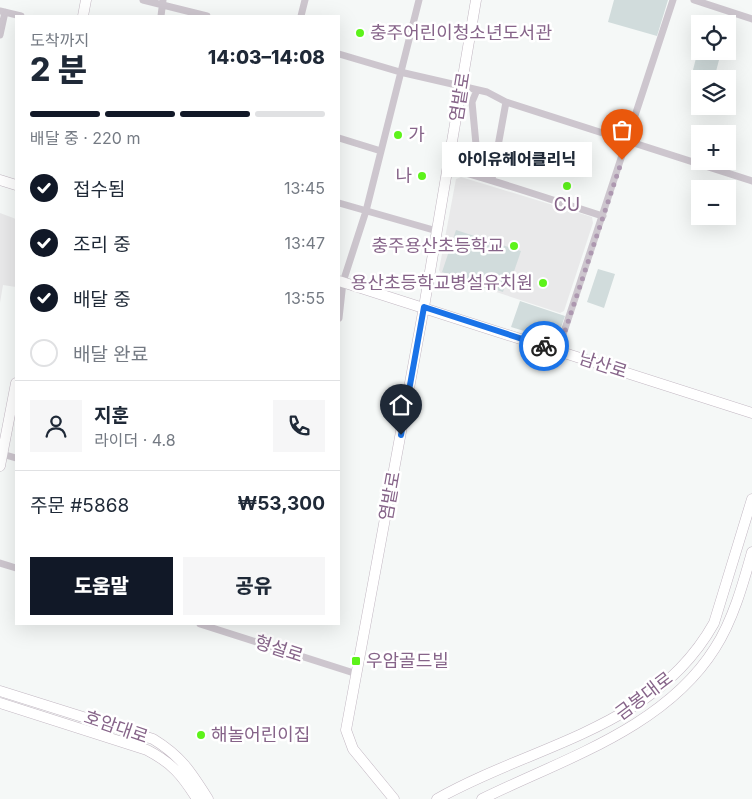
<!DOCTYPE html>
<html lang="ko">
<meta charset="utf-8">
<style>
body{margin:0;font-family:Inter,"Noto Sans KR",sans-serif;background:#f6f6f7;color:#1f2937;height:100vh;display:flex;flex-direction:column;font-size:19px;white-space:nowrap}
*{box-sizing:border-box;margin:0}
p{font-size:16px;color:#747a83}
.icon{flex:none;width:28px;height:28px;fill:none;stroke:currentColor;stroke-width:2;stroke-linecap:round;stroke-linejoin:round}
.map{position:relative;flex:1;overflow:hidden}
.sheet{position:absolute;left:15px;top:15px;width:325px;height:610px;display:flex;flex-direction:column;background:#fff;border-radius:0px;box-shadow:0 5px 20px #0002}
.sheet>*{flex:none}
.tools{position:absolute;left:691px;top:15px;display:grid;gap:10px}
.tools a{display:grid;place-items:center;width:45px;height:45px;border-radius:0px;background:#fff;box-shadow:0 5px 20px #0002;font-size:25px}
.pin{position:absolute;display:grid;place-items:center;width:42px;height:42px;color:#fff;margin:-51px -21px;border-radius:50% 50% 50% 0;rotate:-45deg;box-shadow:0 0 5px #0007}
.pin .icon{rotate:45deg}
.courier{position:absolute;display:grid;place-items:center;width:50px;height:50px;margin:-25px;border:4px solid #1a73e8;border-radius:50%;background:#fff;color:#222;box-shadow:0 1px 6px #0007}
.bubble{position:absolute;height:35px;border-radius:0px;background:#fff;box-shadow:0 5px 20px #0002;font-size:16px;font-weight:800;line-height:35px;text-align:center}
.headline em{font-style:normal;font-weight:800}
.headline div{display:flex;flex-direction:column-reverse}
.headline{display:flex;align-items:center;justify-content:space-between;height:85px;padding:0 15px}
h1{font-size:32px;font-weight:800;line-height:38px}
.bar{display:grid;grid-template-columns:repeat(4,1fr);gap:8px 5px;align-content:center;height:60px;padding:0 15px}
.bar i{height:6px;border-radius:4px;background:#e0e1e3}
.bar .current{background:#111827}
.bar p{grid-column:span 4}
.line{display:flex;align-items:center;gap:12px;padding:0 15px;border-top:1px solid #e0e1e3}
.line div{flex:1}
.round{display:grid;place-items:center;flex:none;width:52px;height:52px;border-radius:0px;background:#f6f6f7}
ol{padding:0 15px;list-style:none}
li{display:flex;align-items:center;gap:15px;height:55px}
li p{margin-inline-start:auto}
li .icon{padding:5px;border-radius:50%;background:#111827;color:#fff;stroke-width:4}
li:last-child{color:#747a83}
li i{width:28px;height:28px;border:2px solid #e0e1e3;border-radius:50%}
.button{display:flex;gap:10px;margin-top:auto;padding:10px 15px}
.button a{flex:1;height:58px;border-radius:0px;background:#111827;color:#fff;font-size:20px;font-weight:800;line-height:58px;text-align:center}
.button a+a{background:#f6f6f7;color:#1f2937}
.map>svg:first-child{display:block}
.built{fill:#e9e9ea}
.green{fill:#d1dcdc}
.lines{fill:none;stroke-linecap:round;stroke-linejoin:round}
.secondary-casing{stroke:#c2b7c2;stroke-width:11}
.street{stroke:#cdc6ce;stroke-width:7}
.secondary{stroke:#fff;stroke-width:10}
.done{stroke:#ad98b0;stroke-width:5;stroke-dasharray:0 9}
.route{stroke:#1a73e8;stroke-width:6}
.poi-dot{fill:#5df31a;stroke:#fff;stroke-width:2}
.labels{text-anchor:middle;stroke-width:5;stroke-linejoin:round;paint-order:stroke}
.poi-label{font-size:18px;fill:#866489;stroke:#fff;text-anchor:start}
.street-label{font-size:18px;fill:#866489;stroke:#fff}
</style>
<div class="map">
<svg width="752" height="799" viewBox="0 0 752 799">
<rect width="100%" height="100%" fill="#f5f8f7"/>
<path class="built" d="M461 177 592 217 593 223 564 311 560 313 441 274 439 270 456 179Z
M0 213 16 219V287L3 285 0 303Z"/>
<path class="green" d="M614 0H668L657 36 608 22Z
M697 54 719 60 714 79 692 74Z
M456 230 521 251 510 283 506 282 503 292 442 272Z
M598 269 615 274 604 308 587 302Z
M520 301 565 316 557 339 554 340 511 327Z"/>
<g class="lines">
<g class="secondary-casing">
<path id="secondary" d="M83 16 86 0
M0 180 16 185
M339 281 752 413
M0 466 16 383
M0 691 153 739C181 756 191 772 208 799
M0 703 147 750C172 763 182 775 197 799
M394 799 353 749 346 730 424 307 476 0
M437 799C534 744 655 729 714 623L752 499
M482 799C563 759 665 728 715 648 733 620 743 584 752 552"/>
</g>
<path class="street" d="M143 0 207 16
M694 0 752 19
M0 11 21 16
M161 16 163 0
M301 16 305 0
M0 35 5 12
M339 54 400 72 487 92 506 102 752 181
M477 90 472 102 477 155 492 179
M339 138 381 151
M448 168C501 182 551 200 603 216
M492 179 506 102
M339 203 437 231
M339 318 343 282 366 211 419 0
M558 350 673 0
M2 454 16 458
M0 563 16 568
M200 624 357 674"/>
<use href="#secondary" class="secondary"/>
</g>
<g class="lines">
<path class="done" d="M544 346 558 350 562 340 622 160"/>
<path class="route" d="M401 435 424 307 544 346"/>
</g>
<g class="poi-dot">
<circle cx="360" cy="33" r="5"/>
<circle cx="398" cy="135" r="5"/>
<circle cx="422" cy="176" r="5"/>
<circle cx="567" cy="186" r="5"/>
<circle cx="514" cy="246" r="5"/>
<circle cx="543" cy="283" r="5"/>
<rect x="351" y="656" width="10" height="10" rx="2.5"/>
<circle cx="201" cy="735" r="5"/>
</g>
<g class="labels">
<g class="poi-label">
<text x="370" y="39">충주어린이청소년도서관</text>
<text x="408" y="141">가</text>
<text x="412" y="182" text-anchor="end">나</text>
<text x="567" y="211" text-anchor="middle">CU</text>
<text x="504" y="252" text-anchor="end">충주용산초등학교</text>
<text x="533" y="289" text-anchor="end">용산초등학교병설유치원</text>
<text x="366" y="667">우암골드빌</text>
<text x="211" y="741">해놀어린이집</text>
</g>
<g class="street-label">
<text transform="translate(460 97) rotate(-81)" y="6">염밭로</text>
<text transform="translate(603 365) rotate(18)" y="6">남산로</text>
<text transform="translate(390 496) rotate(-80)" y="6">염밭로</text>
<text transform="translate(279 649) rotate(18)" y="6">형설로</text>
<text transform="translate(644 696) rotate(-37)" y="6">금봉대로</text>
<text transform="translate(116 727) rotate(19)" y="6">호암대로</text>
</g>
</g>
</svg>
<div class="tools">
<a><svg class="icon" aria-label="locate" viewBox="0 0 24 24"><circle cx="12" cy="12" r="6"/><path d="M12 2v4M12 18v4M2 12h4M18 12h4"/></svg></a>
<a><svg class="icon" aria-label="layers" viewBox="0 0 24 24"><path d="M12 4l9 5-9 5-9-5zM3 14l9 5 9-5"/></svg></a>
<a>+</a>
<a>−</a>
</div>
<div class="pin" style="left:622px;top:160px;background:#ea580c"><svg class="icon" aria-label="bag" viewBox="0 0 24 24"><path d="M5 8h14l-1 12H6zM9 8a3 3 0 0 1 6 0"/></svg></div>
<div class="pin" style="left:401px;top:435px;background:#1f2937"><svg class="icon" aria-label="home" viewBox="0 0 24 24"><path d="M3 11l9-7 9 7M6 9v11h12V9"/></svg></div>
<div class="courier" style="left:544px;top:346px"><svg class="icon" aria-label="bike" viewBox="0 0 24 24"><circle cx="6" cy="16" r="4"/><circle cx="18" cy="16" r="4"/><path d="M6 16l4-8h5l3 8M10 8l3 8H6M13 5h3"/></svg></div>
<div class="bubble" style="left:442px;top:142px;width:150px">아이유헤어클리닉</div>
<section class="sheet">
<div class="headline"><div><h1>2 분</h1><p>도착까지</p></div><em>14:03–14:08</em></div>
<div class="bar"><i class="current"></i><i class="current"></i><i class="current"></i><i></i><p>배달 중 · 220 m</p></div>
<ol>
<li><svg class="icon" aria-label="check" viewBox="0 0 24 24"><path d="M5 12l5 5 9-10"/></svg>접수됨<p>13:45</p></li>
<li><svg class="icon" aria-label="check" viewBox="0 0 24 24"><path d="M5 12l5 5 9-10"/></svg>조리 중<p>13:47</p></li>
<li><svg class="icon" aria-label="check" viewBox="0 0 24 24"><path d="M5 12l5 5 9-10"/></svg>배달 중<p>13:55</p></li>
<li><i></i>배달 완료</li>
</ol>
<div class="line" style="height:90px"><a class="round"><svg class="icon" aria-label="person" viewBox="0 0 24 24"><circle cx="12" cy="8" r="4"/><path d="M4 21q1-7 8-7t8 7"/></svg></a><div><b>지훈</b><p>라이더 · 4.8</p></div><a class="round"><svg class="icon" aria-label="phone" viewBox="0 0 24 24"><path d="M5 4h4l2 5-3 2q2 4 5 5l2-3 5 2v4C11 20 4 13 5 4z"/></svg></a></div>
<div class="line" style="height:65px"><div>주문 #5868</div><b>₩53,300</b></div>
<div class="button"><a>도움말</a><a>공유</a></div>
</section>
</div>
